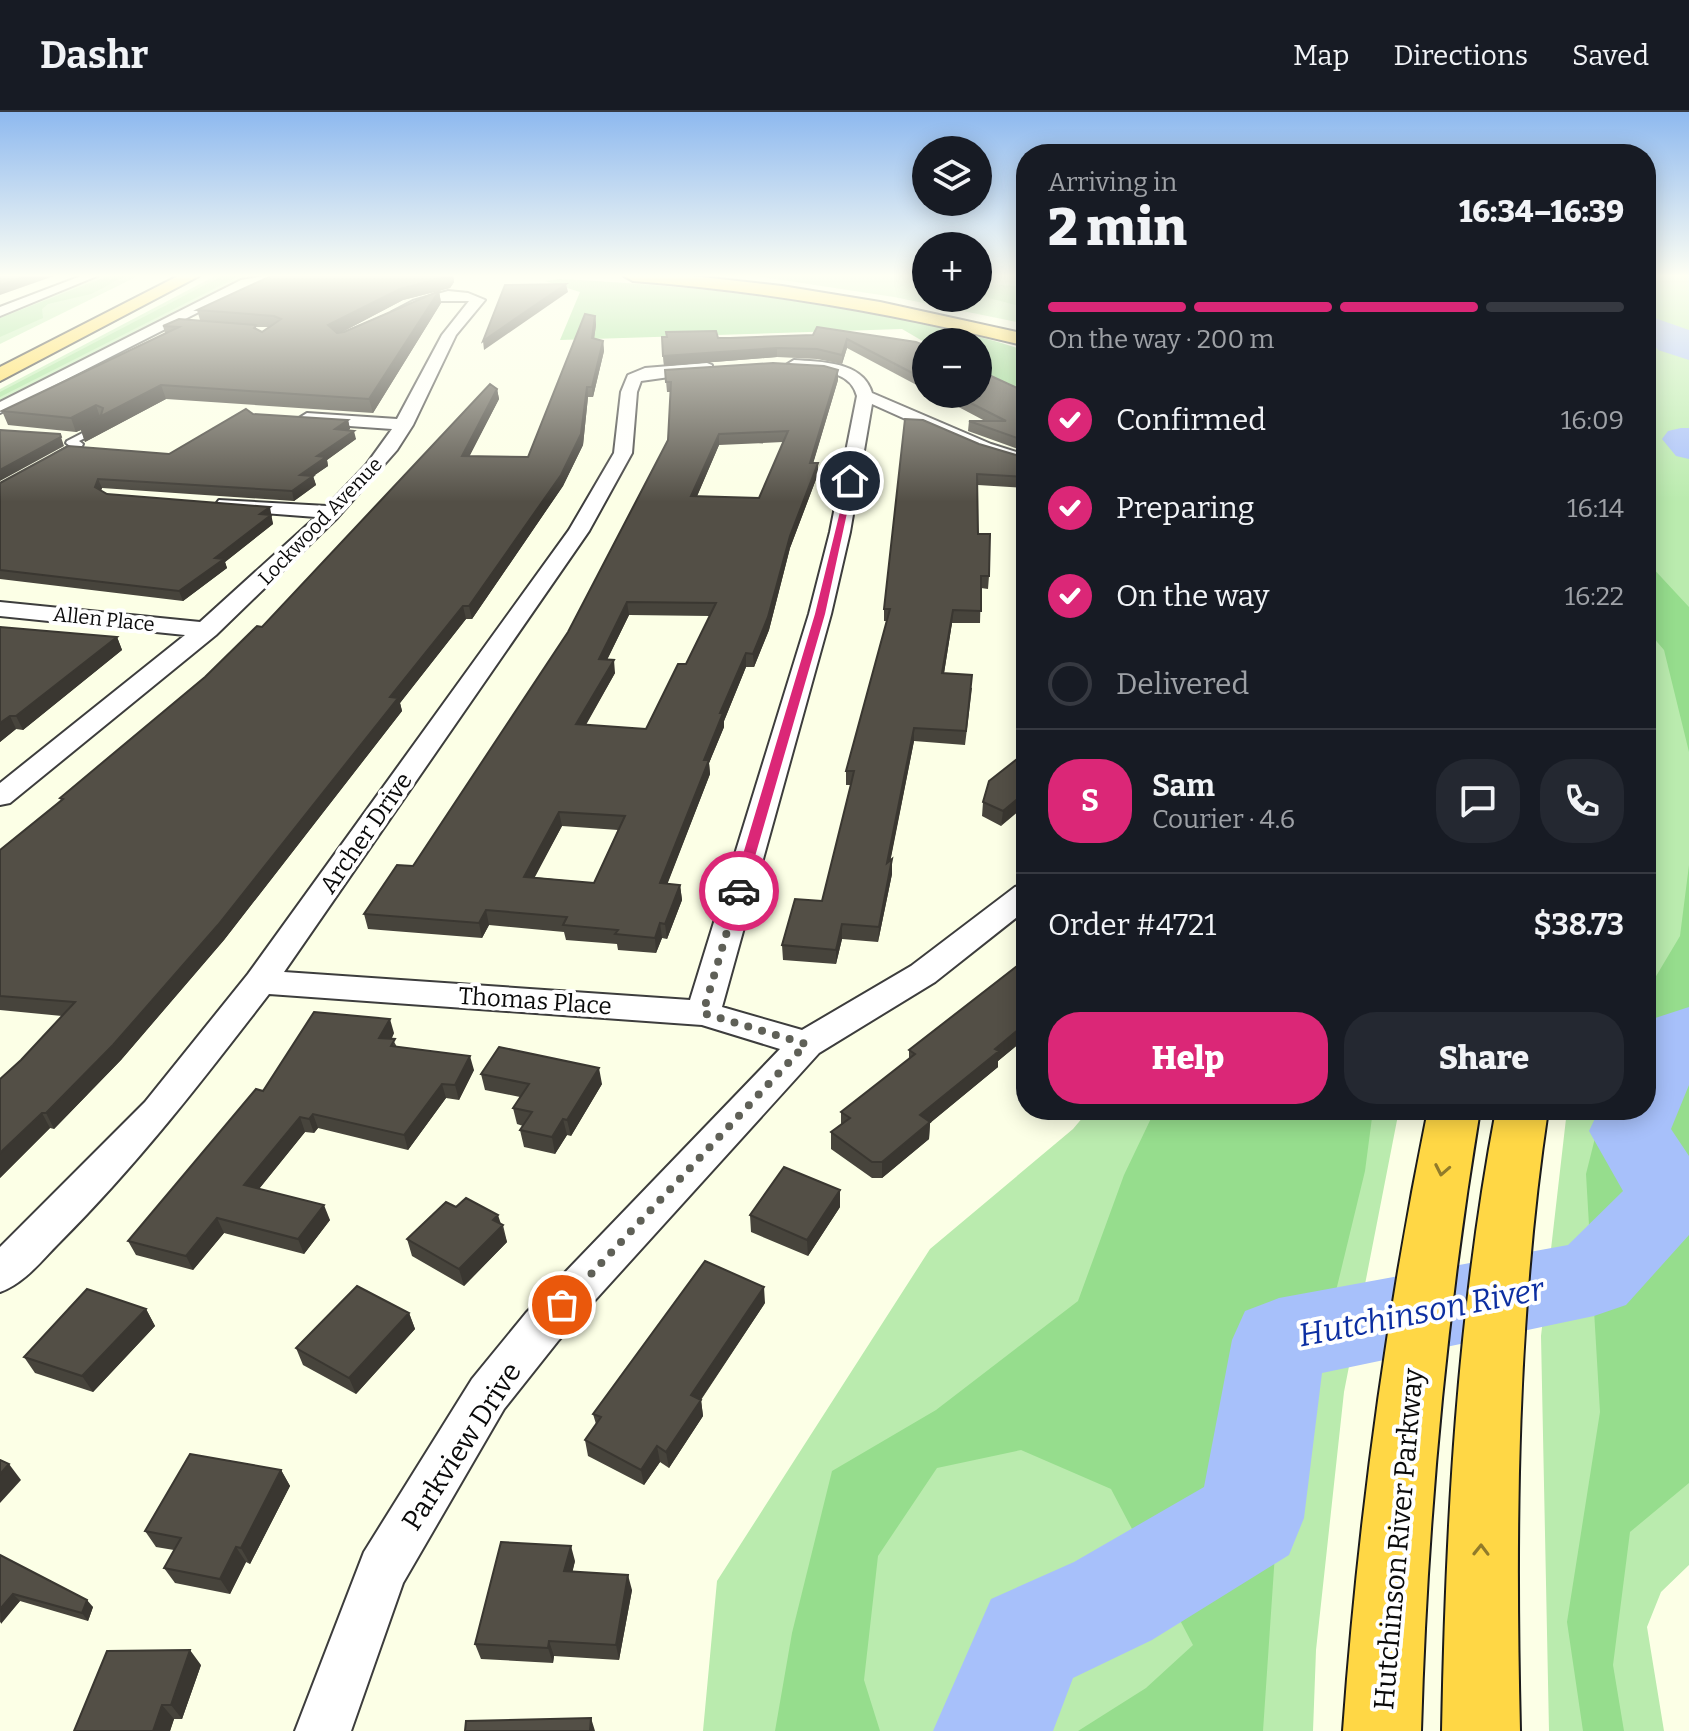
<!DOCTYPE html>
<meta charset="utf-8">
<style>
body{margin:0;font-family:Bitter,serif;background:#242831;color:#f1f3f6;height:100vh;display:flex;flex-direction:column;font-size:30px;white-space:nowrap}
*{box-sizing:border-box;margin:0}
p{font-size:26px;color:#9ea1a6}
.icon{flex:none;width:44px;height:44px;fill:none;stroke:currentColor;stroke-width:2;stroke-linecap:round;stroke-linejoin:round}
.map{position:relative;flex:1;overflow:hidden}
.drawer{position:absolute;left:1016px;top:32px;width:640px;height:976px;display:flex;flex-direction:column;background:#171b24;border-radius:32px;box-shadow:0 4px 20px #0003}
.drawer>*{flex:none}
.tools{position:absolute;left:912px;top:24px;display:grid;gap:16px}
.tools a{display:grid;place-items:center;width:80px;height:80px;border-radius:50%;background:#171b24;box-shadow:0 4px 20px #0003;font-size:40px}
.pin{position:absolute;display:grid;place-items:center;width:68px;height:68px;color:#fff;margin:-34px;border:4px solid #fff;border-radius:50%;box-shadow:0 2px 8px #0007}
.courier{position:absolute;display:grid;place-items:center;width:80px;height:80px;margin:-40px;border:6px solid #db2777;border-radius:50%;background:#fff;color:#222;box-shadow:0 2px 10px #0007}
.headline em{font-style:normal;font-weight:800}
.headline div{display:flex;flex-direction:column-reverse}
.headline{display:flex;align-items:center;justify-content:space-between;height:136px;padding:0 32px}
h1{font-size:52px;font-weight:800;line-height:60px}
.bar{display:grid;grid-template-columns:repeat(4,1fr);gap:12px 8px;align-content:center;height:96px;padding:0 32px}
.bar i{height:10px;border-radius:6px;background:#363941}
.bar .on{background:#db2777}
.bar p{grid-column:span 4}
.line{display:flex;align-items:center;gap:20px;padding:0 32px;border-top:2px solid #363941}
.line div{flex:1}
.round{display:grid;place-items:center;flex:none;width:84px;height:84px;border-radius:32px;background:#242831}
ol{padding:0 32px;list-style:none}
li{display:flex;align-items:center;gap:24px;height:88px}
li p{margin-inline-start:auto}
li .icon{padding:8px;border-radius:50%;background:#db2777;color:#fff;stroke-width:4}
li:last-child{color:#9ea1a6}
li i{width:44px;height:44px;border:4px solid #363941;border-radius:50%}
.action{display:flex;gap:16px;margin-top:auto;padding:16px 32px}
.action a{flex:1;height:92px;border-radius:32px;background:#db2777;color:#fff;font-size:32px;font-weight:800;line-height:92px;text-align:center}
.action a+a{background:#242831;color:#f1f3f6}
header{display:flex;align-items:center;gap:48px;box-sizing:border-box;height:112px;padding:0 40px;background:#171b24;border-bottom:2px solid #363941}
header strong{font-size:38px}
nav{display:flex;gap:44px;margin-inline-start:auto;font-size:28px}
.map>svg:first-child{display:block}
.green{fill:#baebae}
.forest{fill:#96dd8d}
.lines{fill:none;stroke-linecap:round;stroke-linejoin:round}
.river{fill:#a7c0fa;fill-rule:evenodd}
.service-casing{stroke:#3d3d3d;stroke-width:4}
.minor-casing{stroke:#3d3d3d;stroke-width:4}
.motorway-casing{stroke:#1b1b1b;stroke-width:4}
.service{fill:#fff;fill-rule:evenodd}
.minor{fill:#fff;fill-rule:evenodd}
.motorway{fill:#ffd745;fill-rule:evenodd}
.wall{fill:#47443c;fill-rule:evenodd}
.shaded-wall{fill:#3a3731}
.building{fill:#534f46;stroke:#3a3731;stroke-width:2;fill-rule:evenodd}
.oneway{stroke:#917b2a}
.route{fill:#db2777}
.done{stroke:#5f6057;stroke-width:8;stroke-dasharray:0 14.4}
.labels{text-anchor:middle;stroke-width:8;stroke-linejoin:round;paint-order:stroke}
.far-street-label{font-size:20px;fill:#0a0a0a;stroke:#fff}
.street-label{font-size:24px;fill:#0a0a0a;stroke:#fff}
.near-street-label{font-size:28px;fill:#0a0a0a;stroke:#fff}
.near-water-label{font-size:32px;font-style:italic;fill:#0d2fa2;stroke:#fff}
</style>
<header>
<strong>Dashr</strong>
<nav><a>Map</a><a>Directions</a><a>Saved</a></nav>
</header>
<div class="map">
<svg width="1689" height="1619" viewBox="0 0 1689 1619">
<rect width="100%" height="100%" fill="#fcffe6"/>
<path class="green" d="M101 164H138L0 232V203Z
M215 164H246L0 290V277Z
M756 164H926V186H978V164H1026V212L894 185Z
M1646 164H1689V1453L1661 1480 1647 1515 1664 1619H1549L1541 1224 1567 998H1646Z
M1089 998H1399L1344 1280 1316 1538 1313 1619H703L717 1469 930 1137 1073 1017Z"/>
<path class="forest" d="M108 164H126L91 182 48 192 42 197 43 206 0 225V206Z
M222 164H239L0 285V280Z
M559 167C666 172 766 182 871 202 924 212 975 221 1026 239V281L978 259V230L926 231 902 217 560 228 580 180 545 169Z
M978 171 1026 175V196L978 183Z
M1646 441 1649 452 1689 495V640L1664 538 1646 517Z
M1689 753V1371L1630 1420 1613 1553 1624 1619H1583L1567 1510 1600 1300 1586 1062 1602 998H1646V881L1680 824Z
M1155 998H1373L1365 1059 1276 1427 1263 1619H1078L1146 1576 1193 1533 1111 1377 1021 1338 937 1356 878 1444 864 1568 880 1619H775L792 1521 832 1359 936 1298 1078 1189 1124 1063Z"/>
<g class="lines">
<path class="river" d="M1646 203 1689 218V248L1658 238 1653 231 1657 226 1646 222Z
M1681 316H1689V347L1676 344 1662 327 1668 319Z
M1689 895V973L1671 1017 1689 1044V1123L1626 1193 1594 1204 1322 1261 1304 1406 1289 1443 1152 1528 1073 1566 1053 1619H933L991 1487 1074 1450 1204 1375 1232 1228 1245 1199 1279 1186 1568 1133 1623 1079 1589 1019 1599 998H1646V909Z"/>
<g class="service-casing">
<path id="service" d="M100 312 104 315 103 317 79 329 83 332 82 334 60 347H54V343L70 334 66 331 67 329Z"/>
</g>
<g class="minor-casing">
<path id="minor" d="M81 164H97L0 204V195Z
M264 164 282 165 250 174 0 301V290L241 168Z
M448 179 468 181 485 188 456 223 413 313 397 338 337 406 216 523 10 691 0 693V671L185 523 0 504V490L200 510 316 405 226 398 216 392 219 388 327 394 366 353 392 317 307 311 299 306 307 301 397 307 442 223 469 189H439L399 204 392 200 413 189Z
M794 248C821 250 863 249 872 281L991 332 1026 343V354L979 340 872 292 850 420 831 502 722 895 802 918 911 854 1015 775 1026 772V798L935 870 819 941 558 1229 504 1297 403 1471 351 1619H295L364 1440 472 1267 526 1201 780 937 702 913 269 882C203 968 137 1053 60 1130 42 1148 25 1171 0 1180V1135L145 990 248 862 569 418 614 341 621 280 628 263 645 256 707 251 712 253V259L641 269 637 280 632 341 589 419 284 860 690 888 809 502 830 420 857 284C849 254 813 261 789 256L786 253Z"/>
</g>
<g class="motorway-casing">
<path id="motorway" d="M178 164H199L0 269V255Z
M624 164H693L782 174 880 190 1026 222V234C896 202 766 179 633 169Z
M1428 998H1480C1446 1204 1427 1410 1421 1619H1343C1358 1410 1386 1204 1428 998Z
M1496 998H1548C1517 1205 1515 1411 1520 1619H1442C1446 1410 1457 1204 1496 998Z"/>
</g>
<use href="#service" class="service"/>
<use href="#minor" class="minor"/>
<use href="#motorway" class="motorway"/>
</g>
<path class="wall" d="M271 164H453L454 170 450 176 403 188 342 220 439 179 441 191 373 301 166 287 85 330 81 318 76 320 8 313 2 299 165 221 163 214 200 208 197 198ZM256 215H269L262 220 257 218Z
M595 204 596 213 594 226 603 229 604 239 593 285H588L583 333 563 374 472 507H466L400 591 402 599 224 828 121 948 54 1017 50 1016 0 1066 21 948 62 904 0 898V738L61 689 60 686 205 565 262 515 497 277 499 287 469 344 528 345Z
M813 223 926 234V278L847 236 842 252 817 247 777 245 664 254 662 225 730 226Z
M665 258 838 268 813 351 818 362 790 436 769 518 754 555H746L724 609V615L709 651 710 662 667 772 680 773 682 788 667 827 662 826 656 841 618 838 617 832 566 828 564 820 489 813 482 826 368 817 364 802 413 754 568 520 668 328 671 280H667ZM783 330 759 386 697 384 719 333ZM629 503 710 504 686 552 646 617 586 613 615 561 607 548ZM562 714 618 718 594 771 534 765Z
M1026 280V340L968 319 969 309H985L934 282Z
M253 302 348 308 350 317 348 318 356 327 327 348 328 354 313 364 316 373 294 389 102 376 101 378 107 382 272 404 271 405 273 412 225 450 227 456 183 489 0 467V371L169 342Z
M979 332 1026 346V376L978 373V422L989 464 988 477 981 476 980 511H952L944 561 972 576 965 633 914 629 890 749 892 747V762L878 830 842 827 836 852 783 848 782 833 822 789 851 673H846V659L887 509H884V497Z
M0 515 117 525 122 538 23 618 16 617 0 630Z
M1026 600V637L1019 636 1020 622Z
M1026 640 1001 714 982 704 983 690Z
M1026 847V926L998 949V955L930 1011 929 1027 882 1066H872L831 1037V1020L841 1012V1000L909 947V938Z
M394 921 392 926 397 935 474 958 459 988 446 986 408 1038 318 1016 314 1021 305 1020 259 1077 330 1108 304 1142 224 1121 193 1158 136 1143 128 1129 263 979Z
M481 962 602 972 571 1024 567 1023 555 1042 524 1035 520 1018 523 1014 517 1012 513 996 520 985 485 978Z
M456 1095 503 1113 507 1130 464 1174 412 1144 407 1127Z
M840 1095 808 1144 751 1120 750 1103Z
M765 1191 701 1288 703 1304 669 1356 660 1350 644 1373 588 1344 585 1328 596 1312 593 1302Z
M146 1197 155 1214 93 1280 35 1261 24 1245Z
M409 1201 415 1217 356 1282 303 1253 296 1236Z
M281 1358 290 1374 250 1452 246 1450 230 1482 175 1471 164 1456 174 1438 156 1435 145 1419Z
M0 1443 93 1495 88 1509 20 1489 0 1511Z
M575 1449 572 1460 632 1478 619 1548 554 1544 553 1551 481 1547 475 1532Z
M201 1553 182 1607H174L170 1619H74Z"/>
<path class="shaded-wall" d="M27 164H54L0 183V173Z
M449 164H453L454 170 450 176 403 188 331 226 328 213 400 177Z
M566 172 568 180 484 238 483 229Z
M439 179 441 191 373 301 369 287Z
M595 204 596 213 593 235 592 226Z
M847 227V236L842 252V243Z
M603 229 604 239 593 285 592 275Z
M777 236V245L664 254 663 244Z
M838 258V268L810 362V351Z
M161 273 166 287 85 330 81 318 76 320 71 306 96 293 100 305Z
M587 275 588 285 583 333 563 374 472 507 469 494Z
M497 277 499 287 464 355 462 344Z
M348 308 350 317 338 326 335 317Z
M354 319 356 327 327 348 328 354 302 372 300 363 317 344Z
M719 322V333L692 396 691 384Z
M61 325 64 334 0 369V358Z
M818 351V362L790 436 769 518 754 555 753 542 790 424Z
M313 364 316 373 294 389 292 379Z
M98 367 102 376 99 384 95 375Z
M270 395 273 412 225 450 227 456 183 489 179 479 215 446 260 402Z
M627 490 629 503 601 560 599 547Z
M463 494 466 507 400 591 402 599 224 828 121 948 54 1017 46 1001 390 585Z
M953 498 952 511 942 574V561Z
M117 525 122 538 23 618 16 604Z
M746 541V555L724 609V615L709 651 710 662 662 786 660 771 720 601Z
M614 548 615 561 578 626 576 612Z
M10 604 16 617 0 630V611Z
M914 616V629L887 766V751Z
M1026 680V693L1001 714 1003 699Z
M559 700 562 714 527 780 524 765Z
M892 747V762L878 830 879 815Z
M680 773 682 788 667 827 665 812Z
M486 798 489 813 482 826 479 811Z
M660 811 662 826 656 841 655 826Z
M842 812V827L836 852V838Z
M390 907 394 921 384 940 379 926Z
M1026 911V926L998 949V955L930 1011 929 1027 882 1066V1050L920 1003 995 937Z
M470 944 474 958 459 988 455 973Z
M599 956 602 972 571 1024 567 1008Z
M442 972 446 986 408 1038 404 1023Z
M42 1001 50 1016 0 1066V1041Z
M313 1002 318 1016 314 1021 309 1007Z
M300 1005 305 1020 250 1088 244 1073Z
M563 1007 567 1023 555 1042 552 1025Z
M840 1078V1095L808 1144 807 1128Z
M324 1093 330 1108 304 1142 298 1127Z
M498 1103 507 1130 464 1174 459 1157 493 1108Z
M217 1106 224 1121 193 1158 186 1144Z
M764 1175 765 1191 693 1299 691 1283Z
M146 1197 155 1214 93 1280 82 1264Z
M409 1201 415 1217 356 1282 349 1266Z
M701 1288 703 1304 669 1356 666 1340Z
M657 1334 660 1350 644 1373 641 1358Z
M9 1352 21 1368 0 1391V1362Z
M281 1358 290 1374 250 1452 241 1436Z
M571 1434 575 1449 569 1475 564 1459Z
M236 1435 246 1450 230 1482 220 1467Z
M628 1463 632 1478 619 1548 616 1533Z
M13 1482 20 1489 1 1512 0 1497Z
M87 1488 93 1495 88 1509 82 1501Z
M549 1529 554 1544 553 1551 548 1536Z
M190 1538 201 1553 182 1607 171 1593Z
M162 1593 174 1607 170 1619H153Z
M591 1606 595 1619H590Z"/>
<path class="building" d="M0 164H27L0 173Z
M271 164H449L400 177 328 213 337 221 344 220 439 179 369 287 161 273 80 315 101 303 103 296 96 293 71 306 2 299 179 215 163 214 179 207 256 213 254 216 262 220 281 207 274 204 197 198Z
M566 172 483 229 505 173Z
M585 202 595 204 592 226 603 229 592 275H587L581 322 561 363 469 494H463L390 585 398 586 218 813 113 933 46 1001H42L0 1041V967L21 948 75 890 0 884V738L63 687 60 686 205 565 257 514 262 515 490 272 497 277 462 344 528 345Z
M817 215 916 230 926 234V268L847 227 842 243 817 237 777 236 663 244 662 225H667L666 220 716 219 718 226H730L813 223Z
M773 251 824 254 838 258 810 351H818L790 424 768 505 753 542 746 541 720 601H723L704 648H709L660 771 680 773 665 812 660 811 655 826 615 822 618 818 563 813 567 805 486 798 479 811 364 802 397 753 413 754 568 520 668 328 671 270H666L665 258ZM788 319 759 386 691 384 719 322ZM627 490 716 491 686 552H678L646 617 576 612 614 548 599 547ZM559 700 625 704 594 771 524 765Z
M978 258 1026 280V329L969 309H1006L953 282H978Z
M246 297 253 302 348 308 335 317 354 319 317 344 326 345 300 363 313 364 292 379 98 367 95 375 107 382 270 395 260 402 271 403 215 446 224 447 179 479 0 458V371L68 334 169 342Z
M905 307 923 308 979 332 1026 346V365L977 362 978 422H990L989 464H981V499L953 498 942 561 972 563 966 619 914 616 887 751 892 747 879 815 842 812 836 838 782 833 795 787 822 789 851 672 854 659H846L890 497H884Z
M0 318 60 322 61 325 0 358Z
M0 515 117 525 16 604H10L0 611Z
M1026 600V623L1020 622Z
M1026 640V680L1003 699 983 690 989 669Z
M1026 847V911L995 937 999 939 920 1003 930 1010 882 1050H872L831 1020 850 1006 841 1000 915 942 909 938Z
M314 900 390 907 379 926 395 927 391 934 470 944 455 973 442 972 404 1023 313 1002 309 1007 300 1005 244 1073 324 1093 298 1127 217 1106 186 1144 128 1129 256 977 263 979Z
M499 935 599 956 567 1008 563 1007 552 1025 520 1018 532 1000 513 996 529 972 481 962Z
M784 1055 840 1078 807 1128 750 1103Z
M466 1086 498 1103 493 1108 503 1113 459 1157 407 1127 446 1090 456 1095Z
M705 1149 764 1175 691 1283 701 1288 666 1340 657 1334 641 1358 585 1328 601 1305 593 1302Z
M357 1174 409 1201 349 1266 296 1236Z
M87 1177 146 1197 82 1264 24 1245Z
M190 1342 281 1358 241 1436 236 1435 220 1467 164 1456 181 1426 145 1419Z
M0 1348 9 1352 0 1362Z
M501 1430 571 1434 564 1459 628 1463 616 1533 549 1529 548 1536 475 1532Z
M0 1443 87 1488 82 1501 13 1482 0 1497Z
M190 1538 171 1593H162L153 1619H74L107 1539Z
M591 1606 590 1619H465L466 1609Z"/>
<defs><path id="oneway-chevron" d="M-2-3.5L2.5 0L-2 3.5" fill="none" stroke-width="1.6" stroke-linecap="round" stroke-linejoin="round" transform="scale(2)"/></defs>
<g class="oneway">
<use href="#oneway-chevron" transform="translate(1442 1058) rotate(101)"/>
<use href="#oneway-chevron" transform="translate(1481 1438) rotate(-89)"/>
</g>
<linearGradient id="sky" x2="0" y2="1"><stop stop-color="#8eb9ef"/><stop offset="0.42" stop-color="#fefff4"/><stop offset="1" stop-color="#fefff4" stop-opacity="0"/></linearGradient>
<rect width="1689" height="390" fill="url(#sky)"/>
<path class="route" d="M848 367 854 369 825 502 745 779 734 781 732 779 815 502Z"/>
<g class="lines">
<path class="done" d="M562 1193 806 932 703 901 739 779"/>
</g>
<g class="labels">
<g class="far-street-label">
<text transform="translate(320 409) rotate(-46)" y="7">Lockwood Avenue</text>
<text transform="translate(104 507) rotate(6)" y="7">Allen Place</text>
</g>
<g class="street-label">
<text transform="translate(366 721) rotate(-55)" y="8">Archer Drive</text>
<text transform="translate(535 889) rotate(4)" y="8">Thomas Place</text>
</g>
<g class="near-street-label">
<text transform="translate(461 1334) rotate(-57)" y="10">Parkview Drive</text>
<text transform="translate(1398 1427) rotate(-85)" y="10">Hutchinson River Parkway</text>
</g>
<g class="near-water-label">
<text transform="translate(1421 1200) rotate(-11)" y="11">Hutchinson River</text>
</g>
</g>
</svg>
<div class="tools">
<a><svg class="icon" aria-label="layers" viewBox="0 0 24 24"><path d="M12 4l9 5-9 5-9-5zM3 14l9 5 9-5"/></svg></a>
<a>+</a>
<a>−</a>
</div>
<div class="pin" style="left:562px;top:1193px;background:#ea580c"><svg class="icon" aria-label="bag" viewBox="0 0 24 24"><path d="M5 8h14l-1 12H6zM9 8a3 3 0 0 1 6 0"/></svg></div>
<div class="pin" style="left:850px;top:369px;background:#1f2937"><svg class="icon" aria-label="home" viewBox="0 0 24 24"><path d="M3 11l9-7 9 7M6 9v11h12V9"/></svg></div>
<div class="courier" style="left:739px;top:779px"><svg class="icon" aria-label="car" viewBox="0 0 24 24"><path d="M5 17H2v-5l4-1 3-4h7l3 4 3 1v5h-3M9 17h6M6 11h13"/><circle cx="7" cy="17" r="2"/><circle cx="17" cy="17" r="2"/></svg></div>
<section class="drawer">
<div class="headline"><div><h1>2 min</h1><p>Arriving in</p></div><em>16:34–16:39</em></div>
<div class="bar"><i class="on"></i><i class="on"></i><i class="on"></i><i></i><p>On the way · 200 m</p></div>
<ol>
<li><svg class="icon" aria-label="check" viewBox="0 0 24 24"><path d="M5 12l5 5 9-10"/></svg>Confirmed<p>16:09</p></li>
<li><svg class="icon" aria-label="check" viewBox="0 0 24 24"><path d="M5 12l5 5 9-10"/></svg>Preparing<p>16:14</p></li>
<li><svg class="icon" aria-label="check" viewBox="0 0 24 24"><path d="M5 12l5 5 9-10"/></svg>On the way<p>16:22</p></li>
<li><i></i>Delivered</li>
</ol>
<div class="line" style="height:144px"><b class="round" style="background:#db2777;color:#fff">S</b><div><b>Sam</b><p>Courier · 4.6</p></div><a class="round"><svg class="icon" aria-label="chat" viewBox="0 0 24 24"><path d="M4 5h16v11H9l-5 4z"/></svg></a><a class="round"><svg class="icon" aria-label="phone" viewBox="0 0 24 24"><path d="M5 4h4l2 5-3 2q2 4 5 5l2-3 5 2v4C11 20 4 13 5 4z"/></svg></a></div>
<div class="line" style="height:104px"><div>Order #4721</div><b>$38.73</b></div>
<div class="action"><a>Help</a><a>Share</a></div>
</section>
</div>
